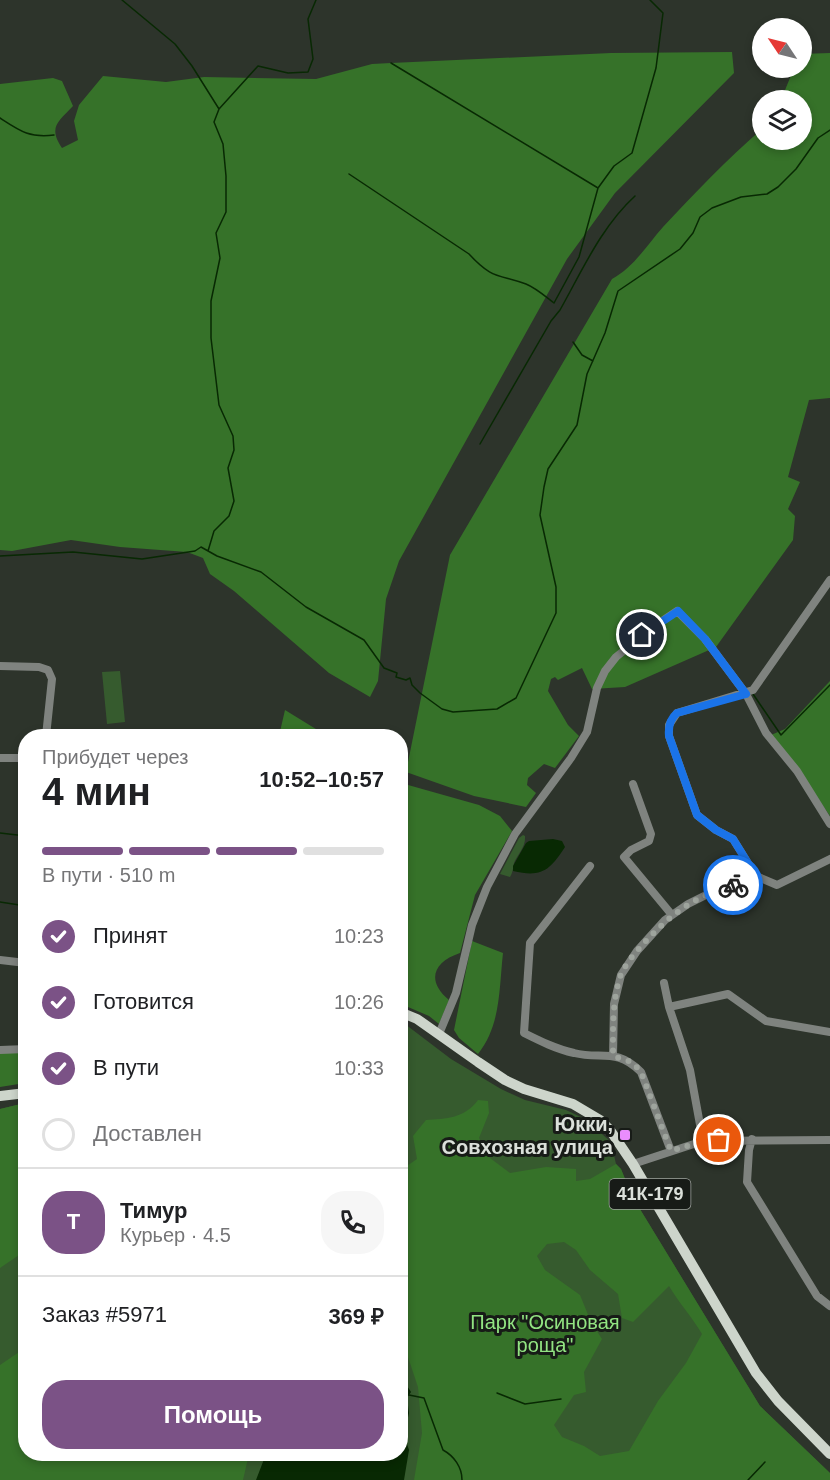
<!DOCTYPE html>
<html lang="ru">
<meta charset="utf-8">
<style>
body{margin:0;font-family:Helvetica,sans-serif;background:#f6f6f6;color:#202124;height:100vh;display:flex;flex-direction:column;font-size:22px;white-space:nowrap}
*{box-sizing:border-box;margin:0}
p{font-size:20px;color:#757577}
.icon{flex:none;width:33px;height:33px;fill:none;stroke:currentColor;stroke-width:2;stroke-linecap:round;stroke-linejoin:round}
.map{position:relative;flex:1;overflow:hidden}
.drawer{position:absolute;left:18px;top:729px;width:390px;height:732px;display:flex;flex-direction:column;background:#fff;border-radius:24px;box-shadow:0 3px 9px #0003}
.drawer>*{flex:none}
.needle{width:39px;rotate:305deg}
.tools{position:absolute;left:752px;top:18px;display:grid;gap:12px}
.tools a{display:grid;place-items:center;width:60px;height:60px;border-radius:50%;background:#fff;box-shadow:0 3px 9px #0003;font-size:30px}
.pin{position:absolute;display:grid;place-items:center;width:51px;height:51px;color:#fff;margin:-26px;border:3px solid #fff;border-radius:50%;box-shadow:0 2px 6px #0007}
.courier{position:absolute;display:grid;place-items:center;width:60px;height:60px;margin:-30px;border:4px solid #1a73e8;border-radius:50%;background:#fff;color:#222;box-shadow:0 2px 8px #0007}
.summary em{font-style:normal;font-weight:700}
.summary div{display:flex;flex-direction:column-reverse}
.summary{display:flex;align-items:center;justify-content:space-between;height:102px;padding:0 24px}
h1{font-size:39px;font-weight:700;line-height:45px}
.bar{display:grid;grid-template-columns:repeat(4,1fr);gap:9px 6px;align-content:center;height:72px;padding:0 24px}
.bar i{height:8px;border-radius:4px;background:#e0e0e0}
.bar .current{background:#7b5286}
.bar p{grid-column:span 4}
.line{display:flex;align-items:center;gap:15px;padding:0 24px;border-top:2px solid #e0e0e0}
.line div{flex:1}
.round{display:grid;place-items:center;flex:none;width:63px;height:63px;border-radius:24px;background:#f6f6f6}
ol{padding:0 24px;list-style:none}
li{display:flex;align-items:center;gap:18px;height:66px}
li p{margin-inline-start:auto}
li .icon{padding:6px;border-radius:50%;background:#7b5286;color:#fff;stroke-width:4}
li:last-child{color:#757577}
li i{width:33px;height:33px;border:3px solid #e0e0e0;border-radius:50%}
.cta{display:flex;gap:12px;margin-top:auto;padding:12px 24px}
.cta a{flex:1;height:69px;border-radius:24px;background:#7b5286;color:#fff;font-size:24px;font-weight:700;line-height:69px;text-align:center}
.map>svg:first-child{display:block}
.green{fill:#365b2e}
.forest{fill:#367229;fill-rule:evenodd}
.water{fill:#082903}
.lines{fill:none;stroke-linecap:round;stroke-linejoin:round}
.stream{stroke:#082903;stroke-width:1.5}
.minor{stroke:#7f837f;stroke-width:8}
.major{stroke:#cdd5cb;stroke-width:10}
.done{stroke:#9ea49d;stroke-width:6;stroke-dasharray:0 10.8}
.route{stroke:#1a73e8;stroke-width:8}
.poi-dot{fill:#ea8dfd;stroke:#171b17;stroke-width:2}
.labels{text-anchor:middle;stroke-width:6;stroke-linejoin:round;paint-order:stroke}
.shield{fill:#171b17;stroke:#a0a5a0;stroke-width:1.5}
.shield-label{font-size:18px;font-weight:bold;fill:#dbe0da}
.poi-label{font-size:20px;font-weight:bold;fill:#dbe0da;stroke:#171b17;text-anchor:end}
.park-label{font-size:20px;fill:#92e482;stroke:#171b17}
</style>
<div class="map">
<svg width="830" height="1480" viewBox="0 0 830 1480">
<rect width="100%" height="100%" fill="#2d342b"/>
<path class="green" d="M120 671 125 722 107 724 102 672Z
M523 835 525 836C526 847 518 854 514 863 513 868 513 872 510 877L500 874 519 838Z
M401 1021 451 1059 501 1089 525 1100 566 1110 585 1119 611 1142 616 1164 621 1169 632 1196 760 1406 830 1473V1480H0V1109L25 1103 26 1454H400Z"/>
<path class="forest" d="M732 52 734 73 615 193 567 259 399 561 386 599 378 681 370 697 329 673 234 591 210 574 203 558 187 552 120 547 71 540 12 551 0 550V84L53 78 62 81 73 106C58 122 48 127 62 148L78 140 74 121 79 105 103 76 166 82 204 77 316 79 372 64 391 63 611 53Z
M830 53V398L809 400 788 477 800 482 788 509 795 516 793 540 716 647 625 687 592 689 582 668 558 680 555 677 551 679 548 691 568 725 579 736 555 768 544 764 528 778 527 785 536 793 526 807 474 796 406 772 450 555 612 279C634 267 647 245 663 227 695 193 727 159 762 129V140H801V100H781L794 68H801V54Z
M830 681V816L796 766 771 735 785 729Z
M285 710 324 734 329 736H279Z
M401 783 479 805 500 816 512 831 475 895 460 953C433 962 426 981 449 1000L439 1024 429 1016 401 1004Z
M472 941 503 953C499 989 501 1025 478 1054L459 1038 454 1030Z
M25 1052V1083L0 1087V1053Z
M478 1100 488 1101 489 1113 479 1138 490 1158 510 1173 546 1167 576 1169V1181L590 1179 616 1164 621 1169 632 1196 760 1406 830 1473V1480H414L422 1433 418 1387 405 1348 401 1347V1170L417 1159 413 1136 426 1120C446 1119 465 1118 478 1100ZM564 1242 576 1250 590 1270 618 1294 622 1318 633 1322 669 1286C679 1303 692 1317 702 1334L686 1363 658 1401 629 1451 600 1456 584 1446 562 1437 554 1425 574 1395 586 1392 584 1372 602 1339 591 1322 580 1295 545 1270 537 1256 547 1244Z
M25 1103V1251L0 1268V1109Z
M25 1348 26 1454H249L243 1480H0V1365Z"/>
<path class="water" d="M553 839 562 841 565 847C550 870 542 878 513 871V866L526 843 529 841Z
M401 1371 402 1378 411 1392 407 1398 409 1413 404 1435 409 1450 404 1480H256L266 1454H400Z"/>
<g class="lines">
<path class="stream" d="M122 0 175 44 192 66 219 109
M391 63 598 188
M0 118C20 131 29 138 54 135
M349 174 469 254C492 279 497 274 526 284 536 288 546 297 554 303L579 257 598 188 614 166 632 153 656 68 663 13 650 0
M573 342 582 355 593 361
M480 444 551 321 560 310C582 271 601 227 635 196
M208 551 214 531 229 516 234 501 228 468 234 450 233 436 219 405 211 338V301L220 258 216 233 226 212V176L223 144 214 122 219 109 258 66 288 73 308 72 313 59 308 19 316 0
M0 556 73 552 142 559 195 551 201 547 217 556 261 572 306 607 364 640 384 668 397 673 396 677 406 680 410 678 412 685 420 693 442 709 453 712 497 709 516 698 556 613V587L540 515 544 487 548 469 577 425 587 374 605 333 618 291 680 249 693 233 700 217 712 208 741 197 767 194 778 187 796 169 818 138 830 130
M753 694 781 735 830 685
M0 833 26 836
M0 902 26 906
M497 1393 525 1404 561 1399
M409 1395 424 1398 443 1450C454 1456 462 1467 462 1480
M748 1480 765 1462"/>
<path class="minor" d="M0 666 39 667 48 670 52 679 46 736
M0 758H26
M633 784 651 834 649 841 631 850 624 857 672 915
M590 866 530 943 524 1033C540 1041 556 1049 574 1053 601 1060 616 1047 641 1072L671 1151
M756 876 733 839 716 830 697 815 669 736V725L677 713 753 690 830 580
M0 960 26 963
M664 983 669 1007 690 1070 703 1141
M669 1007 728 994 766 1021 830 1032
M439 1034 456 993 472 925 487 887 515 834 571 758 587 732 597 688 605 671 616 657 656 625 677 611 705 639 746 694 766 733 797 771 830 824
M0 1050 26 1049
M613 1056 614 1004 621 975 637 951 665 920 688 904 708 894 756 876 777 885 830 859
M752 1139 749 1150 747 1182 817 1296 830 1306
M633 1164 703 1141 830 1140"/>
<path class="major" d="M400 1012 417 1019 478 1062 505 1080 524 1089 573 1104 600 1120 610 1130 633 1164 756 1373 778 1401 830 1454
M0 1096 26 1093"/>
</g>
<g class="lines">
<path class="done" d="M719 1140 703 1141 671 1151 641 1072 632 1062 613 1056C613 1029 612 1003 620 977 625 964 635 953 644 943 672 913 694 897 733 885"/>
<path class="route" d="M642 635 678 611 705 639 746 694 677 713C670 719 668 726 669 736L697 815 716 830 733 839 756 876 733 885"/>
</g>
<rect class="poi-dot" x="619" y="1129" width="12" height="12" rx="3"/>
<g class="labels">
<rect class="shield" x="609.5" y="1179" width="81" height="30" rx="4.5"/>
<g class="shield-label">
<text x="650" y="1200">41К-179</text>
</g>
<g class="poi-label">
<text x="613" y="1131">Юкки,<tspan x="613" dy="23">Совхозная улица</tspan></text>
</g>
<g class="park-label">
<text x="545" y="1329">Парк "Осиновая<tspan x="545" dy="23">роща"</tspan></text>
</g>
</g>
</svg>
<div class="tools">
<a><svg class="needle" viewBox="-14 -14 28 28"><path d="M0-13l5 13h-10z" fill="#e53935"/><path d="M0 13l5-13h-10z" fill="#757577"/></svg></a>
<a><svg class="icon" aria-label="layers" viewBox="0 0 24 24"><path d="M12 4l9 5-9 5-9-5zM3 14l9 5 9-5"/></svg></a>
</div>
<div class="pin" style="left:719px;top:1140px;background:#ea580c"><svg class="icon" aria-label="bag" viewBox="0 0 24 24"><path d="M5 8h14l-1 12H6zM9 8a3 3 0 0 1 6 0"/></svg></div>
<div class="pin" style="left:642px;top:635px;background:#1f2937"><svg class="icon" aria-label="home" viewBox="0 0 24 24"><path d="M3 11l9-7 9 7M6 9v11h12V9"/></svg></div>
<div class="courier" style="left:733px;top:885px"><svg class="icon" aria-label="bike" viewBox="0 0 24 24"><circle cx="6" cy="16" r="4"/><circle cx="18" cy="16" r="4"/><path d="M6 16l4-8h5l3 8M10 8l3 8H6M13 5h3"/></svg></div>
<section class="drawer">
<div class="summary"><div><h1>4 мин</h1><p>Прибудет через</p></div><em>10:52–10:57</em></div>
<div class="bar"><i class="current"></i><i class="current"></i><i class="current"></i><i></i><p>В пути · 510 m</p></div>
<ol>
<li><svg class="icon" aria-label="check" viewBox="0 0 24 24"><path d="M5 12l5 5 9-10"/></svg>Принят<p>10:23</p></li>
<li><svg class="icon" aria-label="check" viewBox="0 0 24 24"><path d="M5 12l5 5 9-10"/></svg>Готовится<p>10:26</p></li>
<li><svg class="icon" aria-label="check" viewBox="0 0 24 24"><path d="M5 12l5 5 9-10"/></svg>В пути<p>10:33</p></li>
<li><i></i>Доставлен</li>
</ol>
<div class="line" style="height:108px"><b class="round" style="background:#7b5286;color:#fff">Т</b><div><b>Тимур</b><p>Курьер · 4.5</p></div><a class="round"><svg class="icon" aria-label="phone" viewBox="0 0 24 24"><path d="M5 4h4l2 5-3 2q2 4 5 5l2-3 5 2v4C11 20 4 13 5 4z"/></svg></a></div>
<div class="line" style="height:78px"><div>Заказ #5971</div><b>369 ₽</b></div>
<div class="cta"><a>Помощь</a></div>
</section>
</div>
